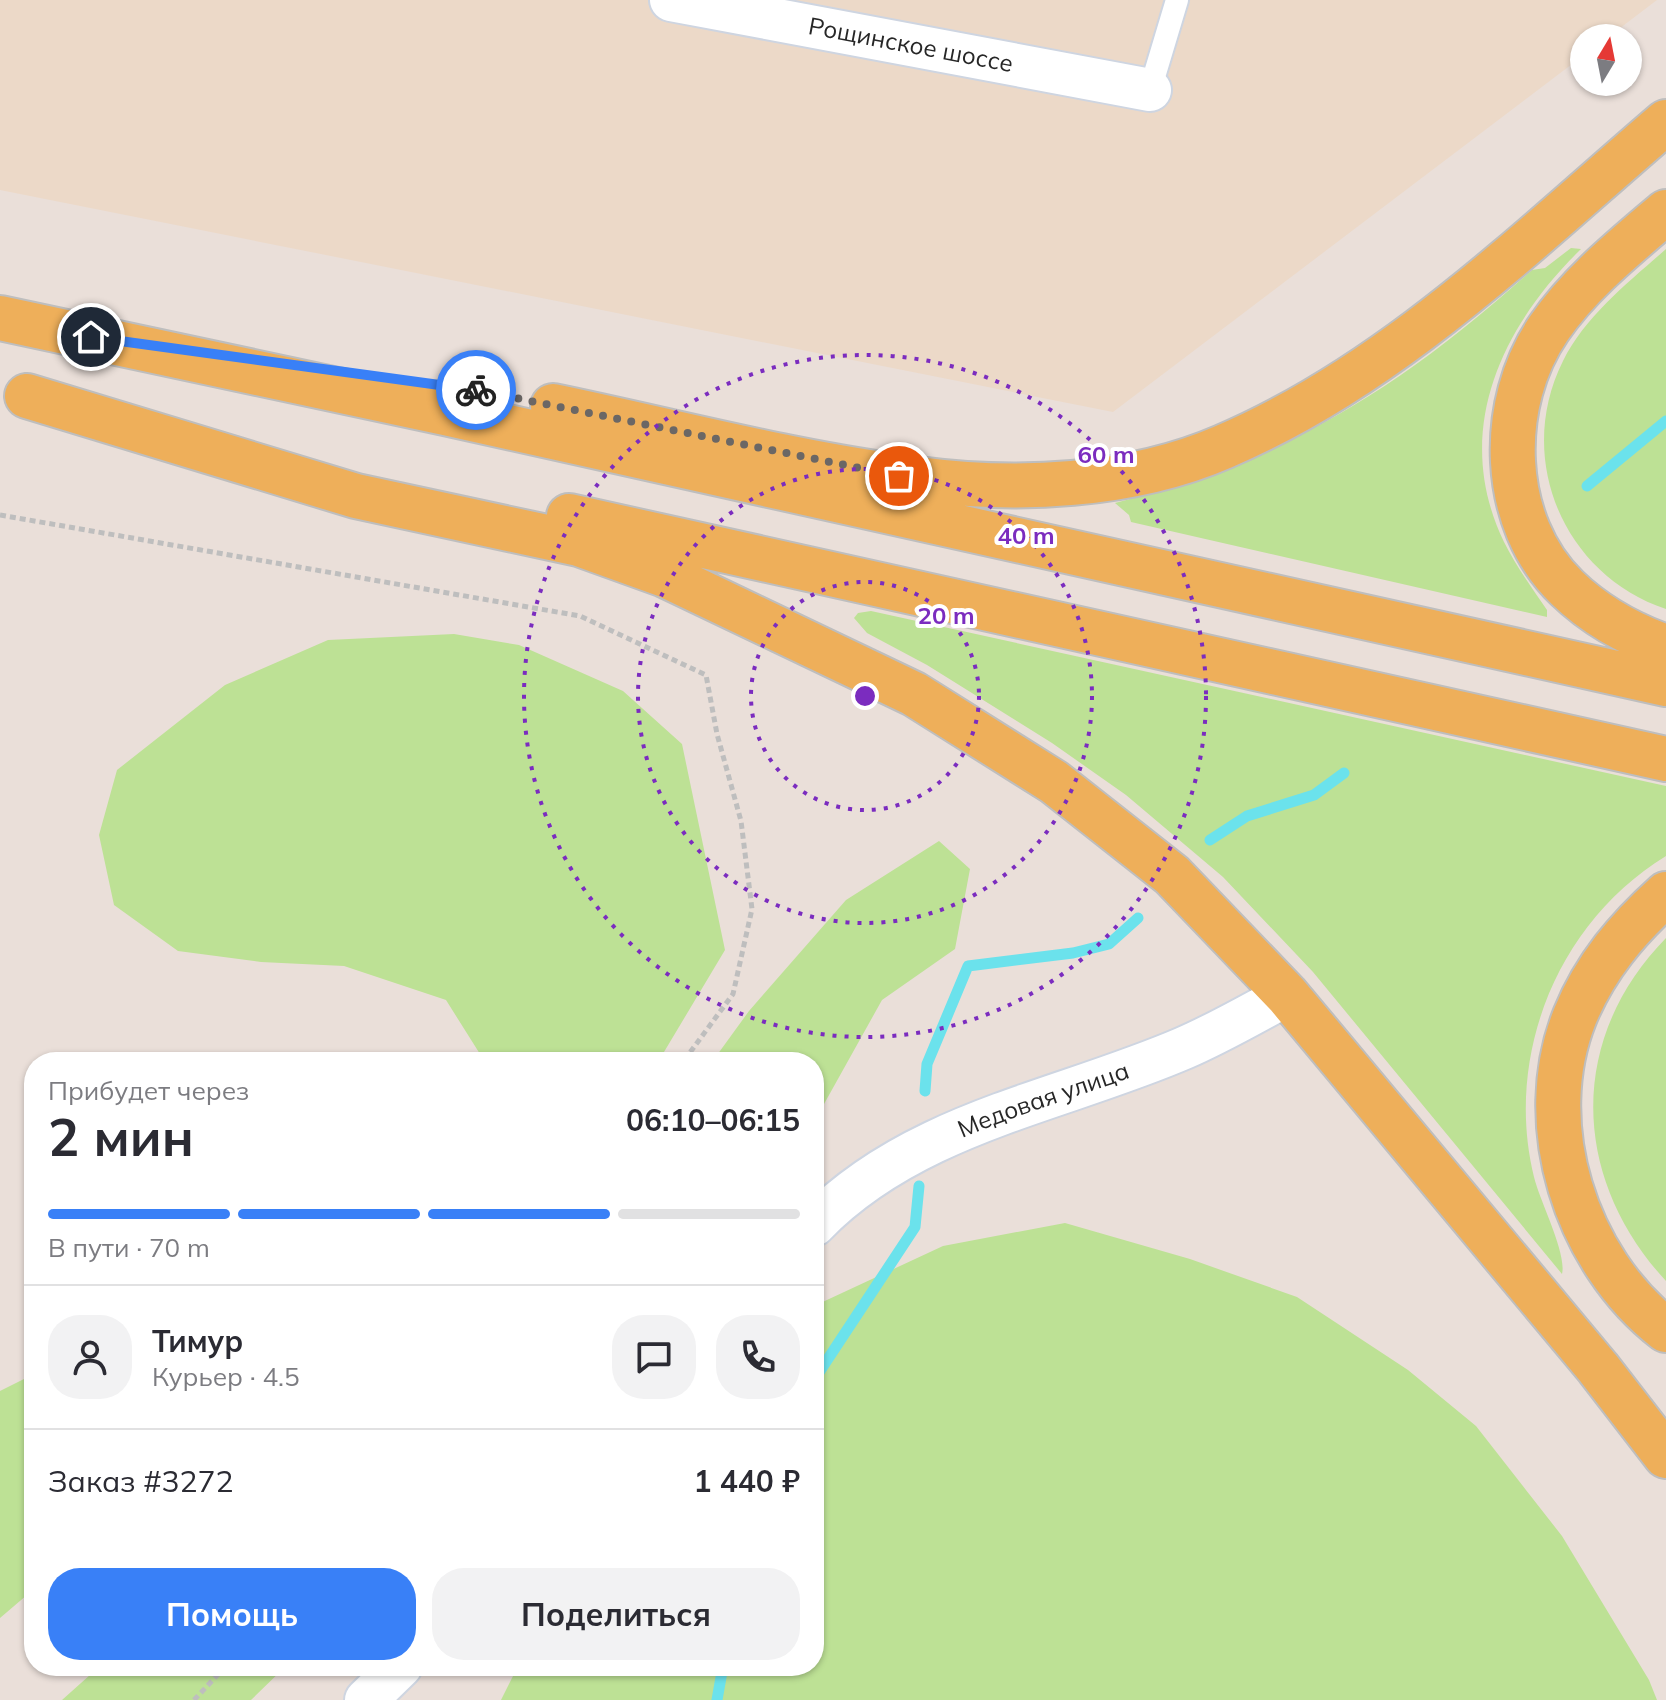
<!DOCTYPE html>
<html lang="ru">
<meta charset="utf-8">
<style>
body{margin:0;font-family:Mulish,sans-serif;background:#f2f2f3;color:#2b2b33;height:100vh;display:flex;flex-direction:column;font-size:30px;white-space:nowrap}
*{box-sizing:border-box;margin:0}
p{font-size:26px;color:#7c7c81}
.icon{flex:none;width:44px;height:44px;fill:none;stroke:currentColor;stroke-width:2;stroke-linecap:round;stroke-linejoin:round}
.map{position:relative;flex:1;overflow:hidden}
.drawer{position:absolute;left:24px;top:1052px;width:800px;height:624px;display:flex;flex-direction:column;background:#fff;border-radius:32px;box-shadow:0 2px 6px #0004}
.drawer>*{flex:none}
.needle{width:52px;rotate:10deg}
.controls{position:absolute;left:1570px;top:24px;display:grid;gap:16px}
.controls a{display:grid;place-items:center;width:72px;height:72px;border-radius:50%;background:#fff;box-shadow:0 2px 6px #0004;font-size:40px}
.pin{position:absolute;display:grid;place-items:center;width:68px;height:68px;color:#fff;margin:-34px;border:4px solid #fff;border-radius:50%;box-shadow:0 2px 8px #0007}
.courier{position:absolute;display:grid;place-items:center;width:80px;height:80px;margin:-40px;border:6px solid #3980f7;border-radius:50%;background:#fff;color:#222;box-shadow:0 2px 10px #0007}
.headline em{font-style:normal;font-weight:700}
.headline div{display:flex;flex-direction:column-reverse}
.headline{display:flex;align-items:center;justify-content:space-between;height:136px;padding:0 24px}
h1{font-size:52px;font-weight:700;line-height:60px}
.bar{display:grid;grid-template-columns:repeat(4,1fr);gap:12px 8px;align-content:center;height:96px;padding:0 24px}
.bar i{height:10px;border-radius:6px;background:#e1e1e2}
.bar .selected{background:#3980f7}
.bar p{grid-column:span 4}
.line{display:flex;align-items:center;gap:20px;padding:0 24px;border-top:2px solid #e1e1e2}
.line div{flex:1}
.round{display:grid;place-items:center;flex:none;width:84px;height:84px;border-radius:32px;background:#f2f2f3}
.action{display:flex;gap:16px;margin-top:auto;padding:16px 24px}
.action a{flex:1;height:92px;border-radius:32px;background:#3980f7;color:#fff;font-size:32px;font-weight:700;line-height:92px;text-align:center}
.action a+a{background:#f2f2f3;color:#2b2b33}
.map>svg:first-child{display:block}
.education{fill:#ecd9c8}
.green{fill:#bde195}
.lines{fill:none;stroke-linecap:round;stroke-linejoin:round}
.stream{stroke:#6be2ec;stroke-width:11}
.lane-casing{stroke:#ced5e1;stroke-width:26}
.street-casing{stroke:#ced5e1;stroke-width:46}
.primary-casing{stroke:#bebebe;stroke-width:48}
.path{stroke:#bebebe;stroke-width:5;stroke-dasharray:6 4;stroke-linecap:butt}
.lane{stroke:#fff;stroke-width:22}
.street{stroke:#fff;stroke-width:42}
.primary{stroke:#eeaf5a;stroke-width:44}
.done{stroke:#6b6765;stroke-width:8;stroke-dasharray:0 14.4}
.route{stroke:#3980f7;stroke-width:10}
.ring{fill:none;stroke:#7b2cbf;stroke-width:4;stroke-dasharray:4 8}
.labels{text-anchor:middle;stroke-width:8;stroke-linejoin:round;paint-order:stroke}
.street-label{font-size:24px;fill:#272727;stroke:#fff}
.centre{fill:#7b2cbf;stroke:#fff;stroke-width:4}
.ring-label{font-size:24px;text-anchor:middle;font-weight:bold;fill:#7b2cbf;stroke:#fff;stroke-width:8;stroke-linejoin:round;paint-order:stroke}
</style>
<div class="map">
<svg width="1666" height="1700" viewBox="0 0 1666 1700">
<rect width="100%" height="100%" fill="#eadfd9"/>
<path class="education" d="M0 0H1657L1607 38H1584V55L1113 412 0 190Z"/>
<path class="green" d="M1571 248 1581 249C1501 327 1451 432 1504 542 1516 566 1532 588 1547 610V617L1131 522 1129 515 1115 503C1290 457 1398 390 1532 270L1545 268Z
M1666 249V609C1564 575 1514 459 1563 361 1585 316 1630 281 1666 249Z
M871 611 1666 786V856C1558 922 1504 1055 1534 1177 1540 1202 1567 1253 1562 1274L1313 972 1223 877 1126 795 1052 743 927 665 867 633 854 618 858 613Z
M454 634 519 645 623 691 682 744 725 950 658 1062H485L446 1000 344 966 261 962 178 951 114 905 99 835 117 770 225 685 328 640Z
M939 841 970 869 955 949 882 1000 819 1113 814 1117V1062H712L749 1011 846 900Z
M1666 938V1281C1571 1178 1567 1039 1666 938Z
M1065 1223 1190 1259 1297 1297 1408 1370 1476 1426 1562 1536 1649 1680 1657 1700H501L518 1666H814V1306L943 1246Z
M34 1374V1589L0 1618V1391Z
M100 1666H286L251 1700H62Z"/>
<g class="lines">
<path class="stream" d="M1587 486 1666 421
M1210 840 1247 816 1314 795 1344 773
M925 1091 927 1064 968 966 1073 953 1109 944 1138 918
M814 1380 915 1227 919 1186
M717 1700 723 1666"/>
<g class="lane-casing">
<path id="lane" d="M1150 90 1177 0"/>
</g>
<g class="street-casing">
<g id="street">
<path id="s1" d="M671 0 1150 90"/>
<path id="s2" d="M814 1225C913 1123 1059 1102 1184 1048 1219 1033 1253 1013 1287 995"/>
<path d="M366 1700 401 1666"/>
</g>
</g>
<g class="primary-casing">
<path id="primary" d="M1666 212C1625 247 1579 284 1549 328 1497 403 1499 523 1567 588 1596 616 1629 634 1666 647
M0 318 445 413 1666 684
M27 396 356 496 579 544 665 575 914 694 1054 782 1172 875 1287 995 1598 1368 1666 1456
M553 406C674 431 795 464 918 479 1016 492 1131 487 1223 447 1392 375 1528 240 1666 122
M569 516 1666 759
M1666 894C1627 929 1595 967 1575 1016 1532 1123 1575 1260 1666 1330"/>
</g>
<path class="path" d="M0 515 580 616 706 675 717 734 741 821 752 909 733 994 683 1062
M194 1700 226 1666"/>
<use href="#lane" class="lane"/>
<use href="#street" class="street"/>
<use href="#primary" class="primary"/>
</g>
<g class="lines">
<path class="done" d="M476 390 899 476"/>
<path class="route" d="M91 337 476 390"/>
</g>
<g class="ring">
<circle cx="865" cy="696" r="114"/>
<circle cx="865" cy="696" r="227"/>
<circle cx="865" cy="696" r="341"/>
</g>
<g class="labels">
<g class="street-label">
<text dy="8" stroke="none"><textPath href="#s1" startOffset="244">Рощинское шоссе</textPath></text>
<text dy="8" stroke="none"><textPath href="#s2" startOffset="264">Медовая улица</textPath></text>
</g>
</g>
<circle cx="865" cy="696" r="12" class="centre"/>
<g class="ring-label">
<text x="1106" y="463">60 m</text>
<text x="1026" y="544">40 m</text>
<text x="946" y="624">20 m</text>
</g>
</svg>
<div class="controls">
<a><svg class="needle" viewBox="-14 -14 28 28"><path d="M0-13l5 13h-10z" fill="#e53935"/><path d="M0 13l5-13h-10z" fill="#7c7c81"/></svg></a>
</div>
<div class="pin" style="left:899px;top:476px;background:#ea580c"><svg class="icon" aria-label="bag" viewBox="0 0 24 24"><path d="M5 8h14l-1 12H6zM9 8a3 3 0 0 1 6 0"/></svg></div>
<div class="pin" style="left:91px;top:337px;background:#1f2937"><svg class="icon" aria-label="home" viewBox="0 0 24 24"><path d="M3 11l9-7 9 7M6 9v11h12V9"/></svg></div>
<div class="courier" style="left:476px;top:390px"><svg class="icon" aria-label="bike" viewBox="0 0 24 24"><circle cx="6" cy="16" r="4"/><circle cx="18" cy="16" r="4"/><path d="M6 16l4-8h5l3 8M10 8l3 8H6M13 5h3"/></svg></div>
<section class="drawer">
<div class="headline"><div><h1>2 мин</h1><p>Прибудет через</p></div><em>06:10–06:15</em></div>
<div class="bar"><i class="selected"></i><i class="selected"></i><i class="selected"></i><i></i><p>В пути · 70 m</p></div>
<div class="line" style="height:144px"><a class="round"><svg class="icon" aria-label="person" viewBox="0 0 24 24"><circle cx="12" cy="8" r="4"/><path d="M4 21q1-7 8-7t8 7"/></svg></a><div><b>Тимур</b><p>Курьер · 4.5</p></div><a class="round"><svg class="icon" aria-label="chat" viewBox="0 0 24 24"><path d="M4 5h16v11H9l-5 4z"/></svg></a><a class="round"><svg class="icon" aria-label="phone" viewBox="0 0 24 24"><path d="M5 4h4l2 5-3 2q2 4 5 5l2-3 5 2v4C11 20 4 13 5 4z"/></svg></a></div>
<div class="line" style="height:104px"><div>Заказ #3272</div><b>1 440 ₽</b></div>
<div class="action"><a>Помощь</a><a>Поделиться</a></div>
</section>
</div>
